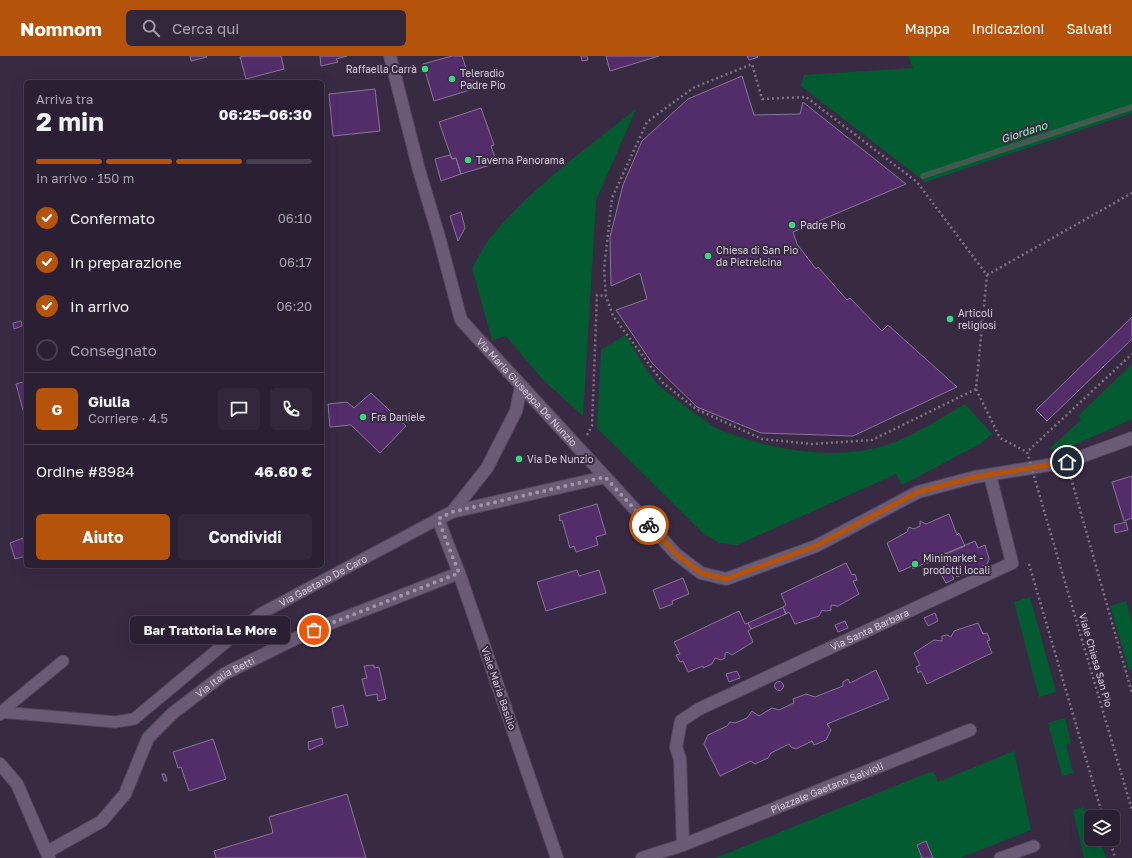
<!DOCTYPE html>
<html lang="it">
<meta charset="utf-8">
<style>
body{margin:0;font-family:"Golos Text",sans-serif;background:#33283b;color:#f1f3f6;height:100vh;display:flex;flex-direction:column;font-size:15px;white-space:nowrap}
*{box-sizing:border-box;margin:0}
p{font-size:13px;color:#a6a3ac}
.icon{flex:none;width:22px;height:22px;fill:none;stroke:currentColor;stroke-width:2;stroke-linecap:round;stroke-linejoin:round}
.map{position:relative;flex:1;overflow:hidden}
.sheet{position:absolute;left:24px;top:24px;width:300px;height:488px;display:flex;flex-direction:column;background:#2b2033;border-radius:6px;box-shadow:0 4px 16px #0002,0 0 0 1px #473e4e}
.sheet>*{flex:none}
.buttons{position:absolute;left:1084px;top:754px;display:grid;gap:8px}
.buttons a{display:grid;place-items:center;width:36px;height:36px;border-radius:6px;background:#2b2033;box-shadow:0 4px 16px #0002,0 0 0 1px #473e4e;font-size:20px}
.pin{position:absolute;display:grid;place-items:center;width:34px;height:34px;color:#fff;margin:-17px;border:2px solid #fff;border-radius:50%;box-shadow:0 1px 4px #0007}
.courier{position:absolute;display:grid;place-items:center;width:40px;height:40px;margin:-20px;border:3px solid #b45309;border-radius:50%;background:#fff;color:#222;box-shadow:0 1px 5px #0007}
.bubble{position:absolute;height:28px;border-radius:6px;background:#2b2033;box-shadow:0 4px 16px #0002,0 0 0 1px #473e4e;font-size:13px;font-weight:700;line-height:28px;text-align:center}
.headline em{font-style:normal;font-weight:700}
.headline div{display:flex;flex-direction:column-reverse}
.headline{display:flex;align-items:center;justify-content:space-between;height:68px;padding:0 12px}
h1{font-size:26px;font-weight:700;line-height:30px}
.bar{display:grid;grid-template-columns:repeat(4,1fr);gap:6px 4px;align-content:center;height:48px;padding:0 12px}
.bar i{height:5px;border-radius:3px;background:#473e4e}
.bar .on{background:#b45309}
.bar p{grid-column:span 4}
.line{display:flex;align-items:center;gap:10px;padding:0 12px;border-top:1px solid #473e4e}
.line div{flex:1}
.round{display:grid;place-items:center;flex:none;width:42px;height:42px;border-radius:6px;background:#33283b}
ol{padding:0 12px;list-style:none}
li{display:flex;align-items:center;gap:12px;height:44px}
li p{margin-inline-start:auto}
li .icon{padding:4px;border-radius:50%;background:#b45309;color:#fff;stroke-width:4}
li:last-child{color:#a6a3ac}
li i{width:22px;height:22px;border:2px solid #473e4e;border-radius:50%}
.button{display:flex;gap:8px;margin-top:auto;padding:8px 12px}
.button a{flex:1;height:46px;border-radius:6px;background:#b45309;color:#fff;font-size:16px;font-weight:700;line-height:46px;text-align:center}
.button a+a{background:#33283b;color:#f1f3f6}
header{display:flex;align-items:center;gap:24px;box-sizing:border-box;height:56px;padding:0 20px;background:#b45309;color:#fff}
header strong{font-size:19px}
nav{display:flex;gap:22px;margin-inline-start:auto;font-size:14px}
.search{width:280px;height:36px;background:#33283b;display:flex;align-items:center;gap:10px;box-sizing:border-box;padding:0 14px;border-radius:6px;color:#a6a3ac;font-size:15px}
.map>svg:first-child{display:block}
.green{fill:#035c31}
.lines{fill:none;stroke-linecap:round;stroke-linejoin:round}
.stream{stroke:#405a4f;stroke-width:6}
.building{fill:#532d6a;stroke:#877694}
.lane-casing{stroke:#53475c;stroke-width:13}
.street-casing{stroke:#53475c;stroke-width:14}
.path{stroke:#7e7287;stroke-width:2.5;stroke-dasharray:2 3;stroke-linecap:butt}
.lane{stroke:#6b5b77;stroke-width:11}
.street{stroke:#6b5b77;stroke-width:12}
.path-bridge{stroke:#7e7287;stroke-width:2.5;stroke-dasharray:2 3;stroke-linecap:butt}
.done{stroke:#a095a8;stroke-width:4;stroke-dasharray:0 7.2}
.route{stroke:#b45309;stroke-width:5}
.poi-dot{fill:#37d880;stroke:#392a44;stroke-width:1.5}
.labels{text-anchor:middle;stroke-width:4;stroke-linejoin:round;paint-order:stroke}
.poi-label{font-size:10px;fill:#d7cede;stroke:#392a44;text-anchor:start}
.street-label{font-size:10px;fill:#d7cede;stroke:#392a44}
.water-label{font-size:11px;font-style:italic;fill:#8ef7b2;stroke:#392a44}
</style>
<header>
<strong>Nomnom</strong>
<div class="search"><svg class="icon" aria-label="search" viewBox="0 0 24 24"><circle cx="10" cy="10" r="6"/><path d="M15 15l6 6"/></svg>Cerca qui</div>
<nav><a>Mappa</a><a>Indicazioni</a><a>Salvati</a></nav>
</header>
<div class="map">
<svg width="1132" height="802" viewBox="0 0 1132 802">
<rect width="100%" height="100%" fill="#392a44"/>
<path class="green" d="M908 0H1132V57L925 126 801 30 804 19 913 12Z
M636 53 596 144 583 360 543 324 506 280 492 284 472 212C478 202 484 190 491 181 531 132 587 92 636 53Z
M625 279C634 292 650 322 661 331 671 340 709 369 720 374 774 395 840 407 895 386 920 376 942 361 965 348L992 378 980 388 902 429 896 418 737 489 719 487 704 478 597 372 601 294Z
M1132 308V363L1063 394 1049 393 1081 364 1078 360Z
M1030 541 1056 636 1039 641 1014 546Z
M1126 545 1132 566V613L1129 614 1110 550Z
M1065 662 1071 687 1066 689 1073 717 1062 720 1048 667Z
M1014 695 1031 774 960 802H715L933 715 938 726Z
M1084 751 1093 790 1102 788 1106 802H1084L1073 754Z"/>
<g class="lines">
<path class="stream" d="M923 120 1132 51"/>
</g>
<path class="building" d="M190 0H206L207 1 191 5Z
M244 0H281L284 13 246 23 240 1Z
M320 0H347L336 3 338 6 321 10Z
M452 0H462L467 15 474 13 480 31 434 45 423 8Z
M581 0H587L588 4 582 5Z
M606 0H659L610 15Z
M747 0H757L758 1 749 4Z
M742 20 754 59 800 58 803 46 906 128 793 176 797 188 816 213 818 211 847 244 850 242 882 275 888 269 957 331 853 380 761 377 697 351 652 307 616 254 647 243 640 217 611 230 610 181 623 129 642 85 688 43Z
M375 33 380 75 333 80 329 38Z
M481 52 494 89 491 90 497 107 461 118 456 102 452 103 439 66Z
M450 99 452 103 456 102 461 118 441 125 435 103Z
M461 156 465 172 458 185 450 160Z
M1132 261V283L1047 365 1036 354Z
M21 265 22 270 14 273 13 267Z
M26 325V365L16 328Z
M371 337 406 370 380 397 351 369 330 371 328 348 347 346 354 352Z
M1132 420V462L1124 465 1112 426Z
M597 448 606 478 596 481 598 489 576 496 574 490 570 492 562 464 560 465 559 459Z
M949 458 957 479 959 477 965 490 936 502 933 507H925L913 513 912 510 899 516 887 487 907 476 909 471 914 473 920 470V465L926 468Z
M1126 466 1128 474 1115 477 1114 469Z
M23 482 26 500 15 503 10 487Z
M975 485 978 492 985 489 989 503 987 508 957 521 948 512 942 499Z
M846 507 852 519 855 518 857 524 853 525 859 538 838 550 831 549V554L826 555 822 554 819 560 795 568 789 556 786 558 783 551 786 549 781 538Z
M577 514 579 520 599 514 606 537 546 555 537 526Z
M950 516 954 523 946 527 942 520Z
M683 522 689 538 672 545 673 548 660 553 653 534Z
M783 551 786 558 751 573 748 567Z
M739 555 745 568 748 567 751 573 748 575 753 586 732 599 727 596 725 597V602L721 604 715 602 712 608 703 612V610L688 616 683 605 680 606 676 599 680 598 674 586Z
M935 557 938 565 928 570 924 562Z
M845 565 848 572 838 576 835 569Z
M978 567 983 578 987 577 990 584 987 585 992 597 927 628 921 615 918 617 916 611 920 609 914 597 934 584 942 585V580L947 579 951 581 954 575Z
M374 609V612L379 611 386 643 378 645 377 638 366 640 362 623 367 622 364 610Z
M876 614 889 643 827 668 831 674 826 684 814 689 812 685 796 693 791 691 789 688 771 697 768 702 755 708 751 705 720 720 704 688 708 679 727 670 730 666 735 667 747 662 752 655 759 660 772 652 779 654 794 647 793 643 806 638 815 641 843 630V626L846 624 848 623 850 627Z
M737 615 740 622 729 626 726 618Z
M774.5 630a4.5 4.5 0 1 1 9 0a4.5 4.5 0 1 1-9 0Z
M343 649 348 669 336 672 332 652Z
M322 682 323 688 309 694 308 686Z
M213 683 226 723 189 735 181 711 178 712 173 696Z
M162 718H165L167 725H164Z
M347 738 366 802H216L214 795 273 777 269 761Z
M926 785 933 802H922L917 789Z"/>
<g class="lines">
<g class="lane-casing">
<g id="lane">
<path id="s1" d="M1 656 115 666 134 663 260 558 438 463"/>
<path d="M1 656 63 605"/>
<path d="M1000 802 1034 790"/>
</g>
</g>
<g class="street-casing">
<g id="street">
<path id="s2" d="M390 0 419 114 439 181 461 264 676 498 701 517 726 523 816 490 918 436 975 421 1067 406 1132 382"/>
<path d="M452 456 487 412 516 355 521 331"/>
<path d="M0 658 1 656"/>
<path d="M0 708 17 728 49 802"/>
<path id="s3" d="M683 789 680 703 676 691 681 665 699 653 1012 507 990 419"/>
<path id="s4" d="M47 796 102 765 125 738 148 682 173 657 224 618 313 574 459 517"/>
<path d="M557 802 459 517 438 463 452 456 605 421"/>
<path id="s5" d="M642 802 683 789 970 674"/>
</g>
</g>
<path class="path" d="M987 219 1132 137
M976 333 872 384 812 388 762 383 696 353 663 327 613 260 606 240 604 213 612 142 647 66 693 32 752 8 762 43 806 41 917 126 987 219 976 333 1000 382 1025 395
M587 379 592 370 597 239 606 240
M1029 394 1132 298
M1071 422 1132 637
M1045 458 1132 754
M1029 508 1103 761
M1110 783 1115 802"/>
<use href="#lane" class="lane"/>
<use href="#street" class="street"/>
<path class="path-bridge" d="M1027 396 1045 458"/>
</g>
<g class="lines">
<path class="done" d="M314 574 459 517 438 463 452 456 605 421 649 469"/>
<path class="route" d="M649 469 676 498 701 517 726 523 816 490 918 436 975 421 1067 406"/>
</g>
<g class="poi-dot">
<circle cx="425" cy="13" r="4"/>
<circle cx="452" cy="23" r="4"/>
<circle cx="468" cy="104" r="4"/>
<circle cx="792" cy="169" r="4"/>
<circle cx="708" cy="200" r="4"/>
<circle cx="950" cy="263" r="4"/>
<circle cx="363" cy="361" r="4"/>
<circle cx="519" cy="403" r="4"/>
<circle cx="915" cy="508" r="4"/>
</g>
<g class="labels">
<g class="poi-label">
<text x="417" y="17" text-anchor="end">Raffaella Carrà</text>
<text x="460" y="21">Teleradio<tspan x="460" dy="12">Padre Pio</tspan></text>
<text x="476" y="108">Taverna Panorama</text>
<text x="800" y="173">Padre Pio</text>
<text x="716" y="198">Chiesa di San Pio<tspan x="716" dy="12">da Pietrelcina</tspan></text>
<text x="958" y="261">Articoli<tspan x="958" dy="12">religiosi</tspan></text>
<text x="371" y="365">Fra Daniele</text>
<text x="527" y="407">Via De Nunzio</text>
<text x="923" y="506">Minimarket -<tspan x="923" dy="12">prodotti locali</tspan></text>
</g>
<g class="street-label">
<text dy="4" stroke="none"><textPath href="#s2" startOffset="371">Via Maria Giuseppa De Nunzio</textPath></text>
<text dy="4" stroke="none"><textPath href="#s1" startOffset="369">Via Gaetano De Caro</textPath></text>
<text dy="4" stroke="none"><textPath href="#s3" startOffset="335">Via Santa Barbara</textPath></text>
<text transform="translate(1096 604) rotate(74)" y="4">Viale Chiesa San Pio</text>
<text dy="4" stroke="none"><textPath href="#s4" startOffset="258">Via Italia Betti</textPath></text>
<text transform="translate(499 632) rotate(71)" y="4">Viale Maria Basilio</text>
<text dy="4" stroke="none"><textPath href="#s5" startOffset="198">Piazzale Gaetano Salvioli</textPath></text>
</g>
<g class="water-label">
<text transform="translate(1024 76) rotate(-18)" y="4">Giordano</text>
</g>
</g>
</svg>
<div class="buttons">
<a><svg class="icon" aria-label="layers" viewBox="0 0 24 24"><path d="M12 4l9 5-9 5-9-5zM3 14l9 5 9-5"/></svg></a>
</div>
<div class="pin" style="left:314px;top:574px;background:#ea580c"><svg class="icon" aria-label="bag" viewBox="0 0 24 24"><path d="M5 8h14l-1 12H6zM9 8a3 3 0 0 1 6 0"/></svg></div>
<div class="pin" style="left:1067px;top:406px;background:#1f2937"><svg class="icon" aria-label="home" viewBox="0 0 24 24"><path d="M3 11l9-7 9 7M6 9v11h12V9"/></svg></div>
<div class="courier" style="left:649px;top:469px"><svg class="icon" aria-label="bike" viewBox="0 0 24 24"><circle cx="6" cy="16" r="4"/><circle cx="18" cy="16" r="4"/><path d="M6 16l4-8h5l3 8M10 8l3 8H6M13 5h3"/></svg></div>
<div class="bubble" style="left:130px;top:560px;width:160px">Bar Trattoria Le More</div>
<section class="sheet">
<div class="headline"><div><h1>2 min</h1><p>Arriva tra</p></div><em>06:25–06:30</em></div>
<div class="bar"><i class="on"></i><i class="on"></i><i class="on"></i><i></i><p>In arrivo · 150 m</p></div>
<ol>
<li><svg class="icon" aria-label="check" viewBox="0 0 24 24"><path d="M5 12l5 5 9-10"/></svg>Confermato<p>06:10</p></li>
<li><svg class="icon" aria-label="check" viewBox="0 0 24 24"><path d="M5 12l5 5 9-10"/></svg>In preparazione<p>06:17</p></li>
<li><svg class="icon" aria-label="check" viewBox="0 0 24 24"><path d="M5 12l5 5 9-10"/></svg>In arrivo<p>06:20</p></li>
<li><i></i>Consegnato</li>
</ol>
<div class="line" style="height:72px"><b class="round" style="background:#b45309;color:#fff">G</b><div><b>Giulia</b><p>Corriere · 4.5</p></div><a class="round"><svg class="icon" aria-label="chat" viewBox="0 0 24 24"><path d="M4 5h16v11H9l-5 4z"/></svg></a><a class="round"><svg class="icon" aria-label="phone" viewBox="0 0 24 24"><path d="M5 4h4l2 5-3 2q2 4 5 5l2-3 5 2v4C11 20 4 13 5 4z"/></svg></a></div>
<div class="line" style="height:52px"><div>Ordine #8984</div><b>46.60 €</b></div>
<div class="button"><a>Aiuto</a><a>Condividi</a></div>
</section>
</div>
